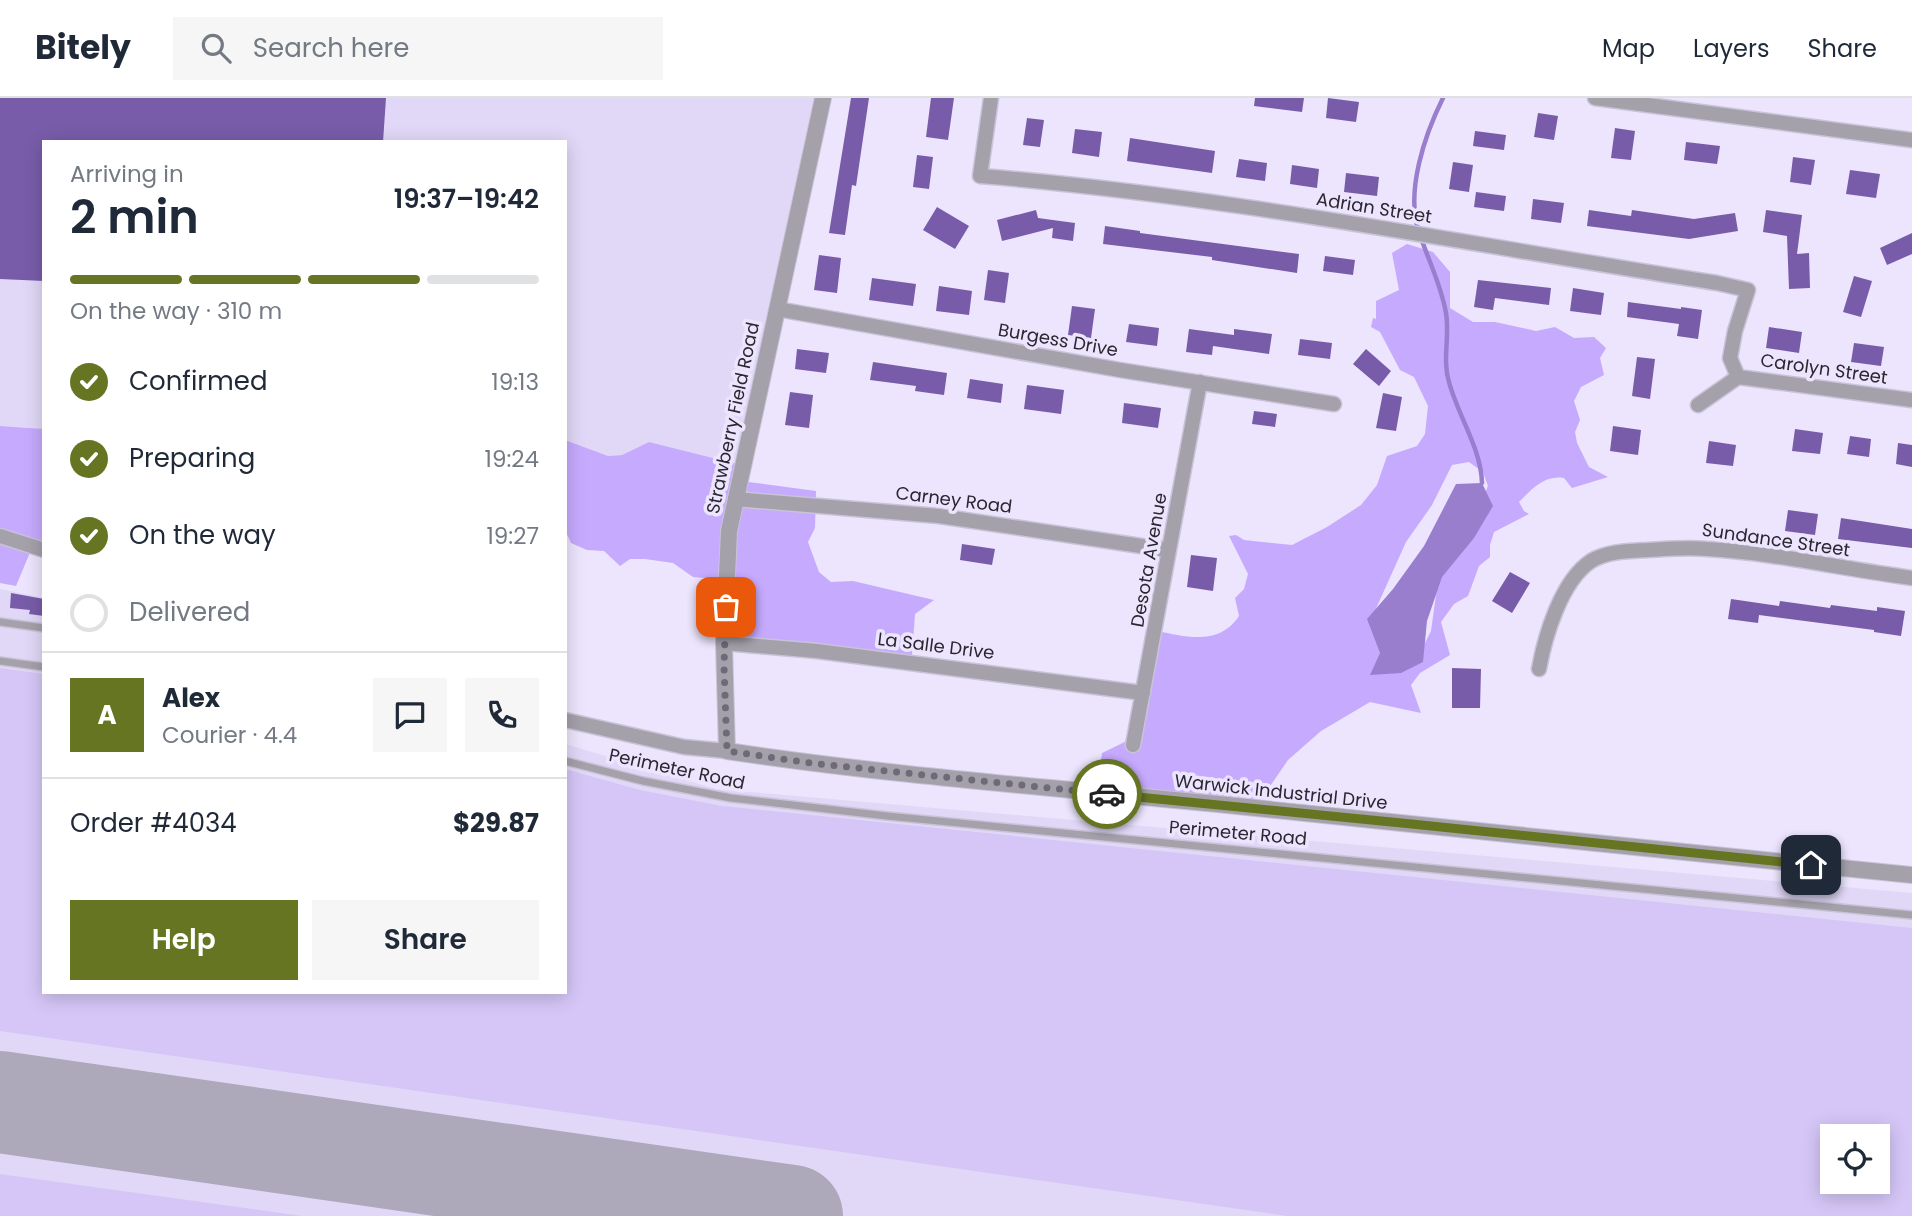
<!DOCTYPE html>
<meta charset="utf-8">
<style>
body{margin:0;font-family:Poppins,sans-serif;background:#f6f6f7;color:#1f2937;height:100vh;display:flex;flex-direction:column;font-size:26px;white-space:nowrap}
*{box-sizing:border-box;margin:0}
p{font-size:23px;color:#747a83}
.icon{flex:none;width:38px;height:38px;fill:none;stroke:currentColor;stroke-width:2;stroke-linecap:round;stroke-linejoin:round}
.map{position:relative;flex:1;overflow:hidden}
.sheet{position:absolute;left:42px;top:42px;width:525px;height:854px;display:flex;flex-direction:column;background:#fff;border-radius:0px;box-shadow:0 4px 18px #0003}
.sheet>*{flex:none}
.tools{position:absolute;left:1820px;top:1026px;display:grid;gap:14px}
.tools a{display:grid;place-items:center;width:70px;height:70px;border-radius:0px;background:#fff;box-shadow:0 4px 18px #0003;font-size:35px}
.pin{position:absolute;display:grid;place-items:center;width:60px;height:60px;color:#fff;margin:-30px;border-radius:14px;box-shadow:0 4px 10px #0006}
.courier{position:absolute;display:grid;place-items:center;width:70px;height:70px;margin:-35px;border:5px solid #667522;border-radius:50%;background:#fff;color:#222;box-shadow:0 2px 9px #0007}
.summary em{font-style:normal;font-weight:600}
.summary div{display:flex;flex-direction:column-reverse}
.summary{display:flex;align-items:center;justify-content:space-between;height:119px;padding:0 28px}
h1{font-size:46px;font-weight:600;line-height:52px}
.bar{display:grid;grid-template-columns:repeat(4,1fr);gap:10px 7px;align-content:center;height:84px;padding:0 28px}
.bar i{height:9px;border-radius:5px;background:#e0e1e3}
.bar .current{background:#667522}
.bar p{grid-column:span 4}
.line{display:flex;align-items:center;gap:18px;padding:0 28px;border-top:2px solid #e0e1e3}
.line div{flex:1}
.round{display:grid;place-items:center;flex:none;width:74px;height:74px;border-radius:0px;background:#f6f6f7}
ol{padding:0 28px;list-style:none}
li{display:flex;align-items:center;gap:21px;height:77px}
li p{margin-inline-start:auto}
li .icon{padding:7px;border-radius:50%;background:#667522;color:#fff;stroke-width:4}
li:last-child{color:#747a83}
li i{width:38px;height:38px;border:4px solid #e0e1e3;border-radius:50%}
.primary-button{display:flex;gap:14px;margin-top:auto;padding:14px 28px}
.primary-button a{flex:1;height:80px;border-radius:0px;background:#667522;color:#fff;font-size:28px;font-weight:600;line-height:80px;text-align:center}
.primary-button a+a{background:#f6f6f7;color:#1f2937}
header{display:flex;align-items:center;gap:42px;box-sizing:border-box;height:98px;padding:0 35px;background:#fff;border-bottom:2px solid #e0e1e3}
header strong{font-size:33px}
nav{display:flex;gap:38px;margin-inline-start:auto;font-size:24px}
.search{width:490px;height:63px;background:#f6f6f7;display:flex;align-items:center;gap:18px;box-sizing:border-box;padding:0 24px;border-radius:0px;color:#747a83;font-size:26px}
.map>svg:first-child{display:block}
.built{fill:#e1d8f7;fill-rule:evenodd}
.green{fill:#d5c6f7;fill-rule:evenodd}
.forest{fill:#c6aafe;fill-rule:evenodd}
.water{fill:#9a7ece}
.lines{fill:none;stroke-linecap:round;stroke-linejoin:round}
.stream{stroke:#9a7ece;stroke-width:4.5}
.runway{stroke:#ada8ba;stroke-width:102}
.building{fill:#785ca9}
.service-casing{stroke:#c9c3d8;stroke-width:10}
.minor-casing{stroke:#c9c3d8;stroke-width:17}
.tertiary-casing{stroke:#c9c3d8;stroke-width:18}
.service{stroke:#a4a1ab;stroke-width:7}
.minor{stroke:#a4a1ab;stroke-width:14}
.tertiary{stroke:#a4a1ab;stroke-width:16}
.done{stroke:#6e6a78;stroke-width:7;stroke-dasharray:0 12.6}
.route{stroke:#667522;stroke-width:9}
.labels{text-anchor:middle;stroke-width:7;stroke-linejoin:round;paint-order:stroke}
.street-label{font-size:18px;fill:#2a2730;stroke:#ece5fd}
</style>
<header>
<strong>Bitely</strong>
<div class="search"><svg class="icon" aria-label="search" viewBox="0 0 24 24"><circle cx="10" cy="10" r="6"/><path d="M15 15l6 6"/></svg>Search here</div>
<nav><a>Map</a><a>Layers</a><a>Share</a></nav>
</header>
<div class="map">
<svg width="1912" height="1118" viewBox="0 0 1912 1118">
<rect width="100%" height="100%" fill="#ece5fd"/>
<path class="built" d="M0 0H822L737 366 649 344 622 357 608 358 565 342V44H44V331L0 328Z
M0 491 44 500V894H565V646L716 691 1912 795V1118H0ZM1832 1038H1878V1083H1832Z"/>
<path class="green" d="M0 570 44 576V894H565V671L640 692 722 708 1912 830V1118H1287L0 933ZM1832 1038H1878V1083H1832Z
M0 1076 302 1118H0Z"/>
<path class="forest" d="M1407 146 1433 154 1450 174V210L1473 224H1495L1536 233 1555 229 1574 240 1594 239 1606 250 1600 260 1604 277 1581 289 1574 303 1580 322 1575 334 1577 345 1589 369 1608 379 1572 390 1564 380C1544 377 1532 391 1519 404L1524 413 1529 416 1494 434 1490 447V459L1479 468 1468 498 1454 506 1441 524 1450 557 1420 575 1411 587 1421 615 1370 604 1321 633 1288 662 1255 710 1097 694 1102 655 1135 639 1157 533C1187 539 1219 548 1239 518L1235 500 1244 491 1248 476 1229 438 1236 437 1244 442 1292 447 1327 429 1361 407 1377 387 1387 358 1417 348 1425 336 1428 308 1414 279 1400 272 1380 234 1371 229 1373 220 1376 221V203L1399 192 1392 155ZM1469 364 1483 374 1488 388 1474 420 1441 479 1437 490 1431 533 1424 547 1370 524 1406 444 1432 407 1452 367Z
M0 328 44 331V453L31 452 16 488 0 485Z
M565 342 608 358 622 357 649 344 737 366 741 383 816 393 815 430 808 444 819 474 831 484 853 483 934 502 915 516 912 557 906 559 808 546 726 538 727 482 693 479 673 465 645 461H630L620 468 604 453 587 452 571 445 565 432Z"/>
<path class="water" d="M1482 385 1493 408 1474 440 1442 479 1427 523 1423 564 1401 575 1370 577 1380 555 1367 521 1393 491 1424 448 1456 386Z"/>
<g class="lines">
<path class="stream" d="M1443 0C1425 36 1405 94 1419 134 1428 162 1441 186 1446 215 1450 238 1442 262 1449 284 1458 318 1481 350 1482 385"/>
<path class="runway" d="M0 1004 792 1118"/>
</g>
<path class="building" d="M0 0H386L383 44H44V183L0 181Z
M851 0H869L856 88 852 87 845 137 829 135Z
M931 0H954L948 42 926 39Z
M1255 0H1304L1302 14 1254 8Z
M1328 0 1359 4 1356 24 1326 20Z
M1538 15 1558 18 1554 42 1534 39Z
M1027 20 1044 22 1040 49 1023 47Z
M1615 30 1635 33 1631 62 1611 60Z
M1075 31 1102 34 1099 59 1072 55Z
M1475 33 1506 37 1504 52 1473 48Z
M1130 40 1215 53 1212 75 1127 63Z
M1686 44 1720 48 1717 66 1684 62Z
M917 57 933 59 929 91 913 89Z
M1793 59 1815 62 1811 87 1790 84Z
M1239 61 1267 65 1265 83 1236 79Z
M1453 64 1473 67 1469 94 1449 91Z
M1292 67 1319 71 1317 90 1290 86Z
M1850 72 1880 76 1876 100 1846 96Z
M1346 75 1379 79 1377 98 1344 94Z
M1476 94 1506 98 1504 113 1474 109Z
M1533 101 1564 105 1561 125 1531 121Z
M937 109 969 128 955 151 923 132Z
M1036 112 1038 120 1075 125 1073 143 1052 140 1053 130 1002 143 997 122Z
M1589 112 1631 118 1632 112 1694 121 1735 115 1738 133 1689 141 1587 128Z
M1766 112 1802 117 1797 156 1809 155 1810 190 1789 191 1787 138 1763 134Z
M1105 128 1140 133V135L1299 156 1297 175 1212 162V159L1103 146Z
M1912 135V156L1887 167 1880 150Z
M819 157 841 160 837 195 814 192Z
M1325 158 1355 162 1353 177 1323 173Z
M988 172 1009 175 1005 205 984 202Z
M1854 178 1872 183 1861 219 1843 214Z
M872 180 916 186 913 208 869 202Z
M1478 182 1551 190 1549 207 1495 200 1493 212 1474 209Z
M939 188 972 193 969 217 936 213Z
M1573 190 1604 195 1601 217 1570 213Z
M1628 204 1681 211V209L1702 212 1698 241 1677 238 1679 226 1627 219Z
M1072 208 1095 211 1091 240 1068 237Z
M1129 226 1159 230 1157 248 1126 244Z
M1769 229 1802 234 1799 255 1766 250Z
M1189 231 1234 237V231L1272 236 1269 256 1213 248 1212 257 1186 254Z
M1300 241 1332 245 1330 261 1298 257Z
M1854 245 1884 249 1881 268 1851 264Z
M797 251 829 255 826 275 795 271Z
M1366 251 1391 273 1379 288 1353 266Z
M1637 259 1655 261 1650 301 1632 298Z
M873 264 947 275 944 297 915 293 916 288 870 282Z
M970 281 1003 286 1001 305 967 300Z
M1027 287 1064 292 1061 316 1024 311Z
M790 294 813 297 809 330 785 327Z
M1383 295 1402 299 1396 333 1376 330Z
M1124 305 1161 310 1158 330 1122 325Z
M1254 313 1277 316 1275 329 1252 326Z
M1613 328 1641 332 1638 357 1610 353Z
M1795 331 1823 335 1820 356 1792 353Z
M1850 338 1871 341 1869 359 1847 356Z
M1709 343 1736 347 1733 368 1706 365Z
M1898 345 1912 347V369L1896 366Z
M1788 412 1818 416 1815 437 1785 433Z
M1841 420 1912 431V450L1838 441Z
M962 446 995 451 992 467 960 462Z
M1191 457 1217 460 1213 493 1187 489Z
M1510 474 1530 485 1512 515 1492 503Z
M11 495 44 501V518L29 516 30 512 10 510Z
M1731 501 1779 508 1780 503 1830 510 1831 507 1877 513V509L1905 513 1901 538 1874 534V532L1759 517 1758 525 1728 521Z
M1452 570 1481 571 1480 610H1452Z"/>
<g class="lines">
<g class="service-casing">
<path id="service" d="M0 524 44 530
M0 563 44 569
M565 663 643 683 731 700 887 718 1912 817"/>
</g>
<g class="minor-casing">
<path id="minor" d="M991 0 980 78C1227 98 1472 147 1717 185L1748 192 1735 233 1730 260 1738 279
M1595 0 1912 42
M777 211 1120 272 1334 306
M1698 307 1738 279 1912 302
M735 401 939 418 1168 452
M0 438 44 452
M724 545 817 553 1143 595
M1539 571C1545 538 1561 483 1591 463 1607 453 1630 453 1648 452 1668 451 1687 449 1707 451 1776 455 1843 471 1912 480
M565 622 684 649 727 653
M1133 647 1200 284"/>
</g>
<g class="tertiary-casing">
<path id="tertiary" d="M823 0 729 433 724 545 727 653C893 678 1060 690 1227 707 1455 731 1684 754 1912 777"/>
</g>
<use href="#service" class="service"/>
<use href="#minor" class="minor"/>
<use href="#tertiary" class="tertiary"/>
</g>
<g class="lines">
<path class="done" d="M726 509 724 568 727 653 810 665 1107 696"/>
<path class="route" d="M1107 696C1342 718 1576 743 1811 767"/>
</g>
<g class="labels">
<g class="street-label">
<text transform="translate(1374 110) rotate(9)" y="6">Adrian Street</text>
<text transform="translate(1058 242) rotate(10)" y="6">Burgess Drive</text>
<text transform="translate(1824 271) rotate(8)" y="6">Carolyn Street</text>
<text transform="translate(733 320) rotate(-78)" y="6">Strawberry Field Road</text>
<text transform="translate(954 402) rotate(7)" y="6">Carney Road</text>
<text transform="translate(1776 442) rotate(8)" y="6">Sundance Street</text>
<text transform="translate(1149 462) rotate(-80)" y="6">Desota Avenue</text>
<text transform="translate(936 548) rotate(7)" y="6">La Salle Drive</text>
<text transform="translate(677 671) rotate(12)" y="6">Perimeter Road</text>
<text transform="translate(1281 694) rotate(6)" y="6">Warwick Industrial Drive</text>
<text transform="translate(1238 735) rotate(5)" y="6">Perimeter Road</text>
</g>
</g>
</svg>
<div class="tools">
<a><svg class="icon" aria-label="locate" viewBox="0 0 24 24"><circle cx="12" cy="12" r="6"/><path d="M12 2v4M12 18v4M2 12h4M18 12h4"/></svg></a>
</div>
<div class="pin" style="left:726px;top:509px;background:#ea580c"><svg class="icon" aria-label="bag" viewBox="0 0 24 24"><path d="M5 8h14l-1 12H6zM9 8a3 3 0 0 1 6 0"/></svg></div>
<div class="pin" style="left:1811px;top:767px;background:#1f2937"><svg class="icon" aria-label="home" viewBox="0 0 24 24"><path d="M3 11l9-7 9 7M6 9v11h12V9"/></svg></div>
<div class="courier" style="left:1107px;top:696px"><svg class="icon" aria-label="car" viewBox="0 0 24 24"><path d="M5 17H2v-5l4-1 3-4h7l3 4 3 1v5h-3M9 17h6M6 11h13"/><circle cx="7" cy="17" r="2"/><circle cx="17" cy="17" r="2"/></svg></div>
<section class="sheet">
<div class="summary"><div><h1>2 min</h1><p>Arriving in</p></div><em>19:37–19:42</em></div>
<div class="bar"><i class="current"></i><i class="current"></i><i class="current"></i><i></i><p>On the way · 310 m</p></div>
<ol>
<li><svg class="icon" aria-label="check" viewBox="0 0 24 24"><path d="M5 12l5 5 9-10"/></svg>Confirmed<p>19:13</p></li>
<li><svg class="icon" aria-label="check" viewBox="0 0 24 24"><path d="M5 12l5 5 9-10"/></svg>Preparing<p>19:24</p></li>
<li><svg class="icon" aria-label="check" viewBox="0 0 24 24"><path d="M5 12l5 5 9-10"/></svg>On the way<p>19:27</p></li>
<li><i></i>Delivered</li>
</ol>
<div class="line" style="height:126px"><b class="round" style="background:#667522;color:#fff">A</b><div><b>Alex</b><p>Courier · 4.4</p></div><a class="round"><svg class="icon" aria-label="chat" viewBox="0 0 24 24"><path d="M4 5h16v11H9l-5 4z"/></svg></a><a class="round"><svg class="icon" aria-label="phone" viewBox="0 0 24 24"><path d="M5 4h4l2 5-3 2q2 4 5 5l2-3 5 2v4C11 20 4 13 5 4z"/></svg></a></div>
<div class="line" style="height:91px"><div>Order #4034</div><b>$29.87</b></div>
<div class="primary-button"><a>Help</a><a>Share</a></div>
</section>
</div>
